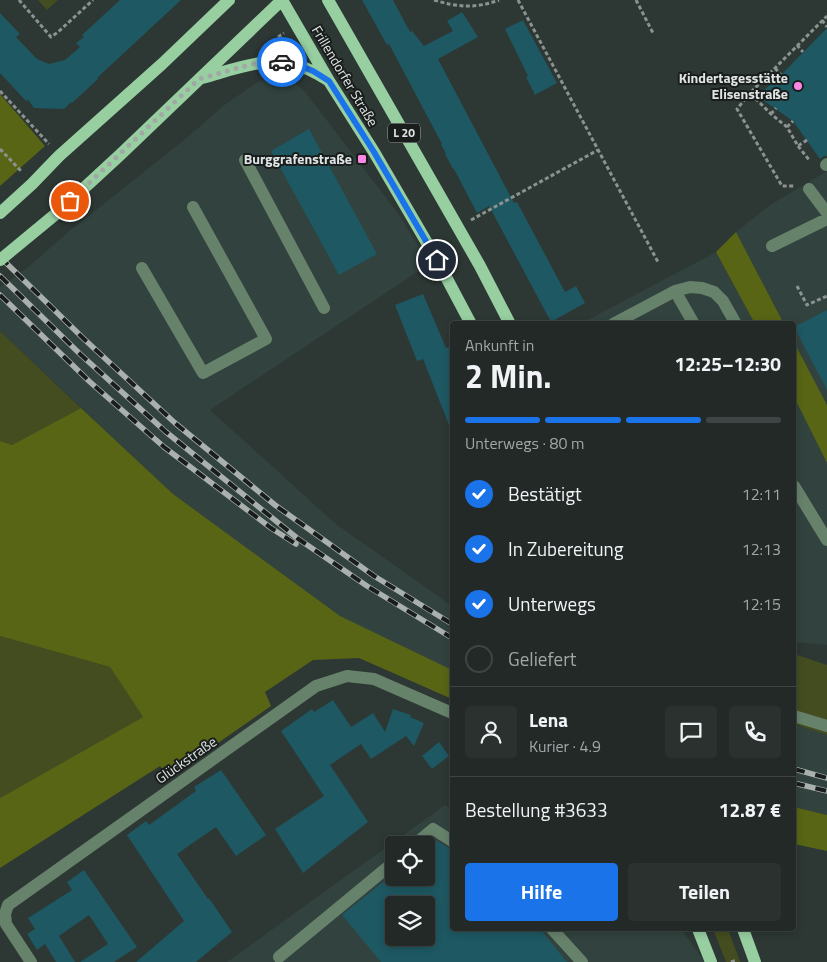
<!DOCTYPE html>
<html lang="de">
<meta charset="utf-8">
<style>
body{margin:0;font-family:"Titillium Web",sans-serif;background:#2a312f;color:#f1f3f6;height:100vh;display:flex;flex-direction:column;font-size:19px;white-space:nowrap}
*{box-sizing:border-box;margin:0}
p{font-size:16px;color:#a2a6a7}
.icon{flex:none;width:28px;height:28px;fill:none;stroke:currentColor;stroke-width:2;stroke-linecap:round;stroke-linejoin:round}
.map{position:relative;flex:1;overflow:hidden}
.sheet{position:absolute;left:450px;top:321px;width:346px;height:610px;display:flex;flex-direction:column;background:#222927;border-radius:5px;box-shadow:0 2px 8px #0003,0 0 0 1px #3f4544}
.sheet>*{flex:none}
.buttons{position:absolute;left:385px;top:836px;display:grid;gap:10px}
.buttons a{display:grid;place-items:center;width:50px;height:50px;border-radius:5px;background:#222927;box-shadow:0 2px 8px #0003,0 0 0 1px #3f4544;font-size:25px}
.pin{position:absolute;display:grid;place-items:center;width:42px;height:42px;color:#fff;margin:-21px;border:2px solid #fff;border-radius:50%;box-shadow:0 1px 5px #0007}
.courier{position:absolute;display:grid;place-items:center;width:50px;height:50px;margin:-25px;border:4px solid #1a73e8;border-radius:50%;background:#fff;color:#222;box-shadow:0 1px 6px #0007}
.summary em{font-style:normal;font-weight:700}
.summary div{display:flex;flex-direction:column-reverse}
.summary{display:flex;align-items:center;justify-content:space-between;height:85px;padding:0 15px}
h1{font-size:32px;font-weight:700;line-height:38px}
.bar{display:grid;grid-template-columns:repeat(4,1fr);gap:8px 5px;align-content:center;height:60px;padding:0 15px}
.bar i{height:6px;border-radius:4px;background:#3f4544}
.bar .active{background:#1a73e8}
.bar p{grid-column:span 4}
.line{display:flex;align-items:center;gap:12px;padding:0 15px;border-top:1px solid #3f4544}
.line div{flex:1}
.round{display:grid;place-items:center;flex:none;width:52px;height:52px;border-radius:5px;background:#2a312f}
ol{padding:0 15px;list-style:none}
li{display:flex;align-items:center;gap:15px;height:55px}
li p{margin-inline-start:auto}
li .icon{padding:5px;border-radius:50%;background:#1a73e8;color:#fff;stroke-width:4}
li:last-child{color:#a2a6a7}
li i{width:28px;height:28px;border:2px solid #3f4544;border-radius:50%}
.button{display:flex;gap:10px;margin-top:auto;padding:10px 15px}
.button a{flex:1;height:58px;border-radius:5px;background:#1a73e8;color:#fff;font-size:20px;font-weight:700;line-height:58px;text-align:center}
.button a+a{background:#2a312f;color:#f1f3f6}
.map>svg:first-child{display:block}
.built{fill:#31423f;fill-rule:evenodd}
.green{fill:#444d20}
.forest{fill:#586515}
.building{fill:#1e5862;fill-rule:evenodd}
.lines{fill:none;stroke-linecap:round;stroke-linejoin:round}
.path{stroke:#8b9391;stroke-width:3;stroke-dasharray:4 2.5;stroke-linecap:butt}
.minor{stroke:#67826b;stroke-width:12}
.major{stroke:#97cfa1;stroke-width:12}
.rail-casing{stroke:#a9b0ae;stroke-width:5.5}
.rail{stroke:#191d1c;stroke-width:4;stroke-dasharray:11;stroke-linecap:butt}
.major-bridge{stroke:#97cfa1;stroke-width:12}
.done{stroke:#a1a8a6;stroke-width:5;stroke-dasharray:0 9}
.route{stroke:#1a73e8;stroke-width:6}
.poi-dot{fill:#fb87e6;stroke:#191d1c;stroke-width:2}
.labels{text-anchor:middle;stroke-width:4;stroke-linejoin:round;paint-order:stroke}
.shield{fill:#191d1c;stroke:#a4a9a8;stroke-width:1}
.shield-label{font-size:12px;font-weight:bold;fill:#dfe5e4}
.street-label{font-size:14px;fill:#dfe5e4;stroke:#191d1c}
.poi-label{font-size:14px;font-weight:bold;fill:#dfe5e4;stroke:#191d1c;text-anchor:end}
</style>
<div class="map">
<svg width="827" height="962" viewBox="0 0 827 962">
<rect width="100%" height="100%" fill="#2d3734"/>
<path class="built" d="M278 78 294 82 306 93 400 216 429 264 210 410 336 524 452 606V699L173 494 0 331V287L27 268 67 233 189 136 223 106 259 81Z
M827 171V405L794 342V324H784L736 232 770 205Z
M716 252 755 324H580Z
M794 397 827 463V645L794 642Z
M794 724 827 735V815L794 807Z
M445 805 452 810V929H681L705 962H227ZM394 845H426V878H394ZM394 905H426V938H394Z"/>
<path class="green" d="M38 0H58L47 10Z
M0 331 81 408 12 445 0 441Z
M0 636 110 667 143 717 0 798Z
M794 654 827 665V735L794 724Z
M713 929H728L740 962H726Z"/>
<path class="forest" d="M0 94 45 146 0 186Z
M736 232 784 324H755L716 252Z
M794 342 827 405V463L794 397Z
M81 408 173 494 340 616 452 670V699L359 658 313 660 265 692 271 706 169 777 160 766 0 868V798L143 717 110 667 0 636V441L12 445Z
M794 807 827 815V851L794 844Z"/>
<path class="building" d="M120 0H181L97 78 98 79 72 103 71 102 64 109 34 108 28 100 26 101 0 73V13L20 34 16 37 37 59 49 64 65 60 80 47 76 43 84 37 82 35Z
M362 0H393L410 32 412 31 424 46 453 31 447 21 462 12 478 37 438 59 514 203 517 202 565 292 576 286 585 303 551 322 489 206 477 213 454 169H453L445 154H446L441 144H442L389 44 387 45Z
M523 20 557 83 535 95 526 77 528 76 505 29Z
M827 28V156H824L820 159 793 121 757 96 781 75Z
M309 129 377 254 339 275 271 151Z
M423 294 446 348 452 346V429L451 430 423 359 417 361 395 305Z
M827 310V390L794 327Z
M333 700 351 727 373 713 385 732 393 709 411 715 410 717 424 723 414 746 406 736 371 759 361 744 330 765 368 822 303 873 275 829 324 796 281 731 312 709 314 712Z
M439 742 449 756 432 769 422 756Z
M221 770 266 835 236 856 216 827 177 854 208 899 209 898 232 932 196 962H136L184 921 127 835 146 821 149 825 196 791 194 787Z
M434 839 452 850V929H540L567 962H381L342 915 388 878H426V845ZM394 905H426V938H394Z
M84 870 137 947 114 962H80L108 944 89 915 59 936 75 962H56L45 944 37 950 27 934 35 929 28 918 72 890 67 882Z"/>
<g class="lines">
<path class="path" d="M19 0 51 37 58 32 93 0
M434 0C457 7 475 9 499 0
M518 0 658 262
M636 0 653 33
M822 20 827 27
M278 37 284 33
M797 45 803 52
M775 68 781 75
M0 91 49 144
M750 93 737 109 782 186H794
M771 114 776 108
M787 127 793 121
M807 140 798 146 787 127 771 114 750 93 827 16
M798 146 810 161
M0 149 22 172
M471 220 598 150
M797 286 807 305 827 296
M731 962 737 960"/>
<path class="minor" d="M245 160 324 308
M826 165 827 164
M809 189 827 213
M772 246 827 219
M142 268 203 373 266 339 193 207
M675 291 694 324
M613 324 675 291 690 287 702 288 714 292 723 301 736 324
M794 486 827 540
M794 716 827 726
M414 845 433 829 452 841
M552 929 582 962
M279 957 394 862
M31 962 6 924 5 914 8 905 316 686 347 676 374 679 452 713"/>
<path class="major" d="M282 0 329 81 374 152 437 260 471 324
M328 0 480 266 510 324
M202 78C232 70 265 56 297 65 308 68 318 74 328 80
M0 213 32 184 59 156 162 64 229 0
M57 213 121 154 282 0
M698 929 711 962
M743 929 755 962"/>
<g class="rail-casing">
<path id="rail" d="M0 257 84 339 175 423 275 505 374 576 452 624
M0 276 80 354 166 432 297 538 367 586 452 638
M0 295 90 382 164 447 271 528 296 544
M794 769 827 778
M794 783 827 791"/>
</g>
<use href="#rail" class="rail"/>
<path class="major-bridge" d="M0 260 57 213"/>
</g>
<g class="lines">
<path class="done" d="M70 201 199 79 256 63 277 61 282 62"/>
<path class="route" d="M282 62 296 64 313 71 329 81 374 152 437 260"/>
</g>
<g class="poi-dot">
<circle cx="798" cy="86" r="5"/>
<rect x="357" y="154" width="10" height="10" rx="2.5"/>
</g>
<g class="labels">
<rect class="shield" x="388" y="123.5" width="32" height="19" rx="4"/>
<g class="shield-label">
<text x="404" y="137">L 20</text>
</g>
<g class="street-label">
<text transform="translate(345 76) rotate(59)" y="5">Frillendorfer Straße</text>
<text transform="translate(186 760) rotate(-35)" y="5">Glückstraße</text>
</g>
<g class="poi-label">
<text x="788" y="83">Kindertagesstätte<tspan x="788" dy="16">Elisenstraße</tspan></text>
<text x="352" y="164">Burggrafenstraße</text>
</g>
</g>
</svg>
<div class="buttons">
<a><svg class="icon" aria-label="locate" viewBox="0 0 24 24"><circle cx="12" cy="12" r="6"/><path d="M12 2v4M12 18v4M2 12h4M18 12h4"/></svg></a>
<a><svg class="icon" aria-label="layers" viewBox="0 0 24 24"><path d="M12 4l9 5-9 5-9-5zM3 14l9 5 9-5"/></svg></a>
</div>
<div class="pin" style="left:70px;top:201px;background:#ea580c"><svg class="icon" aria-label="bag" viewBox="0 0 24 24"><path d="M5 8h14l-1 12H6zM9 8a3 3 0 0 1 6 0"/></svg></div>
<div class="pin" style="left:437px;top:260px;background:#1f2937"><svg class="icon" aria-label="home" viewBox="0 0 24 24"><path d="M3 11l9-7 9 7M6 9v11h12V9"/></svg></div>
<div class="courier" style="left:282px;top:62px"><svg class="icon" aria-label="car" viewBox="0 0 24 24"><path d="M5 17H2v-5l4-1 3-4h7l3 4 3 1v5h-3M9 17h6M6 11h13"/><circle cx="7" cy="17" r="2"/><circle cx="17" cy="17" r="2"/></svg></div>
<section class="sheet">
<div class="summary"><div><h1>2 Min.</h1><p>Ankunft in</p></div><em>12:25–12:30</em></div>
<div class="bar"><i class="active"></i><i class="active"></i><i class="active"></i><i></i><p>Unterwegs · 80 m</p></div>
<ol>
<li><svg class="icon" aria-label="check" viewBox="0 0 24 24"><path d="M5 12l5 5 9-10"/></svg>Bestätigt<p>12:11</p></li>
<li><svg class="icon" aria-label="check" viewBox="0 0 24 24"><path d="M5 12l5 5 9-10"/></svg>In Zubereitung<p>12:13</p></li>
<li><svg class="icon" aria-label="check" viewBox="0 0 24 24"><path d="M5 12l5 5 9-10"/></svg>Unterwegs<p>12:15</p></li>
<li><i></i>Geliefert</li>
</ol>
<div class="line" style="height:90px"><a class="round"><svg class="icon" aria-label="person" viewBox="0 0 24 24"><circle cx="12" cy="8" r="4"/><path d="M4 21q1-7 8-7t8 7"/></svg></a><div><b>Lena</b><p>Kurier · 4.9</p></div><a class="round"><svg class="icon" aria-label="chat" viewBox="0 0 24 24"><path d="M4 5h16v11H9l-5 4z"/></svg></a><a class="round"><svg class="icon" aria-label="phone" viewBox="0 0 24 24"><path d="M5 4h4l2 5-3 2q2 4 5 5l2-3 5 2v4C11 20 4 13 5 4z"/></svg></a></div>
<div class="line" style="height:65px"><div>Bestellung #3633</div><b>12.87 €</b></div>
<div class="button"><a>Hilfe</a><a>Teilen</a></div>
</section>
</div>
